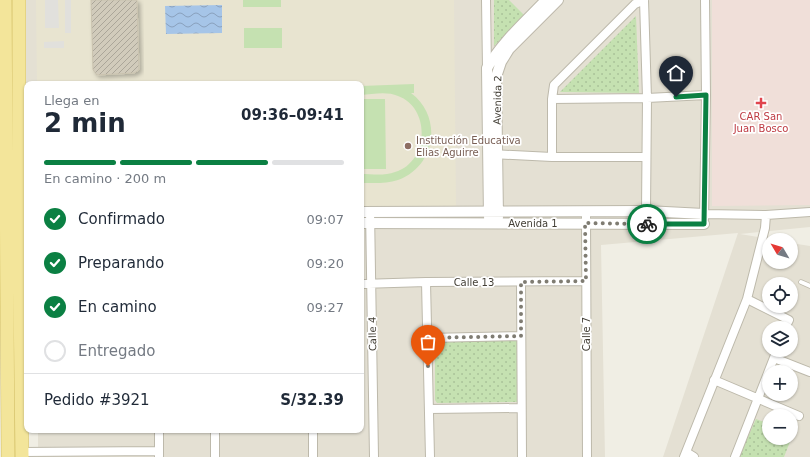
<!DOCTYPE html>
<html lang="es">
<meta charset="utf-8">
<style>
body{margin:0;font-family:"DejaVu Sans",sans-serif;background:#f6f6f7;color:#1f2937;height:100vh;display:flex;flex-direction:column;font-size:15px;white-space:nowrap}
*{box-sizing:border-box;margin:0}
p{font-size:13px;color:#747a83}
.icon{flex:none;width:22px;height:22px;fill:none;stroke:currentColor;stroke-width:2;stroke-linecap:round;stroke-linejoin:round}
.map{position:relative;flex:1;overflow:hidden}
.sheet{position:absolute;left:24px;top:81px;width:340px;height:352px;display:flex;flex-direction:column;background:#fff;border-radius:8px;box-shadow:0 1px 3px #0004}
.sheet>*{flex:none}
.needle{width:26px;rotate:308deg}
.controls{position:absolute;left:762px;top:233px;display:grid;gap:8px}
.controls a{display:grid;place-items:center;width:36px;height:36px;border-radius:50%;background:#fff;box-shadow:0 1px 3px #0004;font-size:20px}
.pin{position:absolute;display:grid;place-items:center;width:34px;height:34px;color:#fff;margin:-41px -17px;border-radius:50% 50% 50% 0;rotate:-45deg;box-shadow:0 0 4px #0007}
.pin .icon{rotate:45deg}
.courier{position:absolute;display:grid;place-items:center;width:40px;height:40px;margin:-20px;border:3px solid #0b8043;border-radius:50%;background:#fff;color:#222;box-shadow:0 1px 5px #0007}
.summary em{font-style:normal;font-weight:600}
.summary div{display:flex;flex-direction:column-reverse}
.summary{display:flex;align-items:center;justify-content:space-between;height:68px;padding:0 20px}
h1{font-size:26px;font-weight:600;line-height:30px}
.bar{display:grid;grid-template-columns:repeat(4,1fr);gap:6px 4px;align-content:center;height:48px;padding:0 20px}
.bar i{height:5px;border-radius:3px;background:#e0e1e3}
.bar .selected{background:#0b8043}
.bar p{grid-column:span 4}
.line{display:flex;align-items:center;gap:10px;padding:0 20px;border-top:1px solid #e0e1e3}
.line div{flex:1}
ol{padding:0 20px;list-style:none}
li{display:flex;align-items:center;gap:12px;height:44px}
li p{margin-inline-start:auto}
li .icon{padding:4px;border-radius:50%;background:#0b8043;color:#fff;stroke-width:4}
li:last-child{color:#747a83}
li i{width:22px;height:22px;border:2px solid #e0e1e3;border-radius:50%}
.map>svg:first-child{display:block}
.residential{fill:#e4e0d3;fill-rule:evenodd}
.education{fill:#e8e4d0}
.medical{fill:#f0dfd9}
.grass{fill:#c5e1b1}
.park{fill:url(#park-dots)}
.parking{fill:#e1e0dc}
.water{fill:url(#water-waves)}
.building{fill:url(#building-hatch);stroke:#cac3af;filter:url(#shadow)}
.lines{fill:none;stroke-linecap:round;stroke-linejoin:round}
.service-casing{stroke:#bdb9ab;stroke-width:5.5}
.minor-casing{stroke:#bdb9ab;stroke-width:10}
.tertiary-casing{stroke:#bdb9ab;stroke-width:12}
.primary-casing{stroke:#d6c36c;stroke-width:14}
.service{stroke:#fff;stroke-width:4}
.minor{stroke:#fff;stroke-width:8}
.tertiary{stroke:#fff;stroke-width:10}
.primary{stroke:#f3e59a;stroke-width:13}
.done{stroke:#7f7c72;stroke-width:4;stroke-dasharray:0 7.2}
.route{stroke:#0b8043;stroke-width:5}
.health-dot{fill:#e0444e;stroke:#fff;stroke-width:1.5}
.education-dot{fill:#8d6e63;stroke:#fff;stroke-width:1.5}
.labels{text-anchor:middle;stroke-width:3.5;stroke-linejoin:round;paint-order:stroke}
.street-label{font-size:10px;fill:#423e35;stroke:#fff}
.health-label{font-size:10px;fill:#be3a42;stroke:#fff}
.education-label{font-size:10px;fill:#785e54;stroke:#fff;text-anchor:start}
</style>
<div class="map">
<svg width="810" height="457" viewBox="0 0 810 457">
<defs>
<pattern id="park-dots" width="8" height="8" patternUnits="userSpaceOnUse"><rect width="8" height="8" fill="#c5e1b1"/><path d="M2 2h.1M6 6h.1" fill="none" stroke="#aac299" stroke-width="1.8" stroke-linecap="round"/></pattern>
<pattern id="water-waves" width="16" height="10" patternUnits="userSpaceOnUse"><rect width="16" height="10" fill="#a6c5e8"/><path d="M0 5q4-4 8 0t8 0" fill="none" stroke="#89a1bd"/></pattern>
<pattern id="building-hatch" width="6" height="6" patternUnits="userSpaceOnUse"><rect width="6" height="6" fill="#d1cbbb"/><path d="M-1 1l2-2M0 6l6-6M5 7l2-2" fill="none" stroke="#aba699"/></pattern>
<filter id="shadow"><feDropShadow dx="2.5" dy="2.5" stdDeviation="2" flood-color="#0004"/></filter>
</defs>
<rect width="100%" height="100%" fill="#f0eee4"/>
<path class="residential" d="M0 0H810V227L740 234 776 240H769V262H791V243L810 246V457H663L738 233 601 245 605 457H38V430H361V84H27V269L0 270ZM769 284H791V306H769ZM769 328H791V350H769ZM769 372H791V394H769ZM769 416H791V438H769Z"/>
<path class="education" d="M36 0H454L456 208 361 209V84H37Z"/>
<path class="medical" d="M712 0H810V205L712 206Z"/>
<path class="grass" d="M243 0H281V7H243Z
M244 28H282V48H244Z
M414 84V93H411C443 117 436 166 398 180 387 184 373 183 361 183V174C372 174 385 176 395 172 429 162 431 108 398 96 387 91 373 94 361 95V86Z
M361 99H385L386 169H361Z"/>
<path class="park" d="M494 0H509L525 16 494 46Z
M636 16 639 93 560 92Z
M437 341H517L519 344V400L517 402 437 403 435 400V343Z
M756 419 769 424V438H791V433L793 434 784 457H739Z"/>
<path class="parking" d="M45 0H58L59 28H45Z
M65 0H71V33H65Z
M64 41V48H44V42Z"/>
<path class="water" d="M222 5V33L166 34 165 6Z"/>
<path class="building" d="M91 0H137L139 70 134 73 97 75 93 70Z"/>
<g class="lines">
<g class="service-casing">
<path id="service" d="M801 282 810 286"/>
</g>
<g class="minor-casing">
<path id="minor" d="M486 0 487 68
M644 0 647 98 646 211
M552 99 647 98 706 95
M492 154 552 157H646
M552 157V99L554 85 635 4 644 0
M370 211 374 457
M586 211 587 457
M704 214 766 215 810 212
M704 219 706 95 705 0
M426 282 430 457
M521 282 522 457
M361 284 426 282 586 281
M747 299 789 320 785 328
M427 338 521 336
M774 358 810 372
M714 380 799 416
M429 409 521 408
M159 430V456
M313 430V457
M22 452 159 451
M686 452 694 457
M215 457V430
M684 457 747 299 765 228 766 215
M735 457 777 350"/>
</g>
<g class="tertiary-casing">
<path id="tertiary" d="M361 212 646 211 704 214
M489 217 487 68C502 42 525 22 546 0
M498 217 496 77 501 62 509 49 558 0
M361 223 704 224"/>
</g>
<g class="primary-casing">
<path id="primary" d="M5 0 8 457
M19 0V218L22 457"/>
</g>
<use href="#service" class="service"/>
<use href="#minor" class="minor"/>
<use href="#tertiary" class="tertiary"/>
<use href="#primary" class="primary"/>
</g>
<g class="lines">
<path class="done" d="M428 366 427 338 521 336V282L586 281 585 223 647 224"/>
<path class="route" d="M647 224H704L706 95 676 97"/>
</g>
<path class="health-dot" d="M759 97h4v4h4v4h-4v4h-4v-4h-4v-4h4z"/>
<circle class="education-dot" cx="408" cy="146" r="4"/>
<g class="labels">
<g class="street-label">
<text transform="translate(497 100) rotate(-89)" y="4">Avenida 2</text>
<text x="533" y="227">Avenida 1</text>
<text x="474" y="286">Calle 13</text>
<text transform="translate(372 334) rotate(-91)" y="4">Calle 4</text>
<text transform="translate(586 334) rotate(-90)" y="4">Calle 7</text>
</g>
<g class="health-label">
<text x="761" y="120">CAR San<tspan x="761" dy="12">Juan Bosco</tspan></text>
</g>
<g class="education-label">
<text x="416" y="144">Institución Educativa<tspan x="416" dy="12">Elias Aguirre</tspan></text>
</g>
</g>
</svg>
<div class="controls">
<a><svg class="needle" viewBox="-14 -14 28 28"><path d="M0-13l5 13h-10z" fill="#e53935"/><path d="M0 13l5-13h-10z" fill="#747a83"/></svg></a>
<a><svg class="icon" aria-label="locate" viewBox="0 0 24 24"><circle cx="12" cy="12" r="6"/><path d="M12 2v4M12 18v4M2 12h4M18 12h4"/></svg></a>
<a><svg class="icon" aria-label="layers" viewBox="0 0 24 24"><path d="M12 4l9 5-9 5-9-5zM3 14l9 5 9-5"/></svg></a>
<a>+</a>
<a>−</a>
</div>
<div class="pin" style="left:428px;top:366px;background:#ea580c"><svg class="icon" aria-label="bag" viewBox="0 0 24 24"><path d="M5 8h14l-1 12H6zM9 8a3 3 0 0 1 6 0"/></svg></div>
<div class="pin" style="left:676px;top:97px;background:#1f2937"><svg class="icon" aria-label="home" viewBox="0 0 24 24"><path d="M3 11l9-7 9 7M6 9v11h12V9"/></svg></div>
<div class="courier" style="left:647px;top:224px"><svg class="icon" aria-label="bike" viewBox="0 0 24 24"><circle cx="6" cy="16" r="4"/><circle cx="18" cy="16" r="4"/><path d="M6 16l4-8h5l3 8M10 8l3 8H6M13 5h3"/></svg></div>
<section class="sheet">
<div class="summary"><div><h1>2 min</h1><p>Llega en</p></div><em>09:36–09:41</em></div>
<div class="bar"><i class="selected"></i><i class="selected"></i><i class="selected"></i><i></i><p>En camino · 200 m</p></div>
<ol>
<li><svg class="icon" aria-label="check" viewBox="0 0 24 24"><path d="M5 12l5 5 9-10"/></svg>Confirmado<p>09:07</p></li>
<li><svg class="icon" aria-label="check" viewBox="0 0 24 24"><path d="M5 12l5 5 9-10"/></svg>Preparando<p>09:20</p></li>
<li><svg class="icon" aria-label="check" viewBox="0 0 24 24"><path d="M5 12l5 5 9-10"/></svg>En camino<p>09:27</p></li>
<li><i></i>Entregado</li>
</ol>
<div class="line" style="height:52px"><div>Pedido #3921</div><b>S/32.39</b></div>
</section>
</div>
